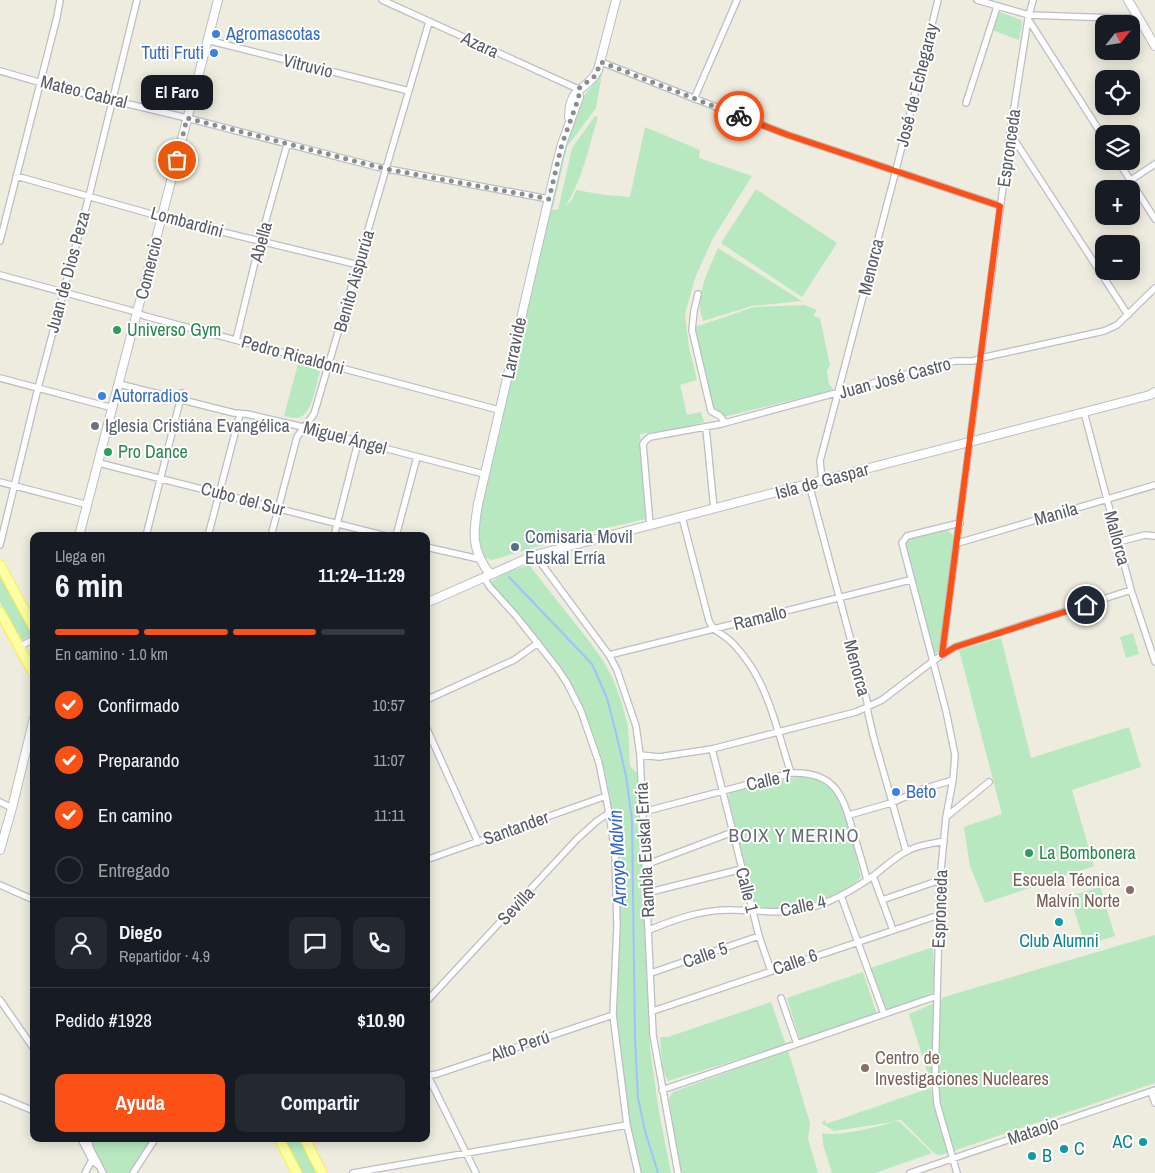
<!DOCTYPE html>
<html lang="es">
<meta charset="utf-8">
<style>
body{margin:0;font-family:"Archivo Narrow",sans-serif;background:#242831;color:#f1f3f6;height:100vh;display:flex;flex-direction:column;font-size:19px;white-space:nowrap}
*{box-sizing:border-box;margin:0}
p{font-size:16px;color:#9ea1a6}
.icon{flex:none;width:28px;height:28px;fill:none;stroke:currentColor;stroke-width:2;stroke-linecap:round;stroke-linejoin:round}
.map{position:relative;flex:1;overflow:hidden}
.drawer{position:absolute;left:30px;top:532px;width:400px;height:610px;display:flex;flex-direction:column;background:#171b24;border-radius:10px;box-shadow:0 2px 12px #0003}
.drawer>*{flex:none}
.needle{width:32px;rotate:60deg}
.tools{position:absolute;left:1095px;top:15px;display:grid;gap:10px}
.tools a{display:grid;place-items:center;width:45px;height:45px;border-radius:10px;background:#171b24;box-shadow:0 2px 12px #0003;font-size:25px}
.pin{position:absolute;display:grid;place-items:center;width:42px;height:42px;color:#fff;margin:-21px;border:2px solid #fff;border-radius:50%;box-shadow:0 1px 5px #0007}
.courier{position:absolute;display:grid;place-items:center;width:50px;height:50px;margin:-25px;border:4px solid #fb5116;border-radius:50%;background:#fff;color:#222;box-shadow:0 1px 6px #0007}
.bubble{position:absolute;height:35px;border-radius:10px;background:#171b24;box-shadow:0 2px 12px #0003;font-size:16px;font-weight:700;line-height:35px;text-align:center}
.headline em{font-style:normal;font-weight:700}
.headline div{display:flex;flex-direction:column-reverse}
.headline{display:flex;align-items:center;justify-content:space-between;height:85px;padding:0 25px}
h1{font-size:32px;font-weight:700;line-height:38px}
.bar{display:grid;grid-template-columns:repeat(4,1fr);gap:8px 5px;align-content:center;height:60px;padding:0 25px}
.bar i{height:6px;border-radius:4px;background:#363941}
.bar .selected{background:#fb5116}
.bar p{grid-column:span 4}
.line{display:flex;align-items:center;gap:12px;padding:0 25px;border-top:1px solid #363941}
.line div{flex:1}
.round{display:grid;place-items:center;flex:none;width:52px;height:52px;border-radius:10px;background:#242831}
ol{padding:0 25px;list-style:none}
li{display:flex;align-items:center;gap:15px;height:55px}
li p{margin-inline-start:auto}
li .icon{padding:5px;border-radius:50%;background:#fb5116;color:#fff;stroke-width:4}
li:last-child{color:#9ea1a6}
li i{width:28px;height:28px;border:2px solid #363941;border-radius:50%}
.action{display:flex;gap:10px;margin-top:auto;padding:10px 25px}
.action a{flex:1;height:58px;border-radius:10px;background:#fb5116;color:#fff;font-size:20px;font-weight:700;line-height:58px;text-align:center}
.action a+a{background:#242831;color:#f1f3f6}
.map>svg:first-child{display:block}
.green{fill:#b7e8c0}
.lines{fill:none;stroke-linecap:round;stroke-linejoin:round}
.stream{stroke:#9dc2ff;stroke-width:2}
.street-casing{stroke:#bcbdc5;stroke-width:8}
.secondary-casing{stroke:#bcbec7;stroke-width:10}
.primary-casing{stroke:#ffec46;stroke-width:11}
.street{stroke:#fff;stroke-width:5.5}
.secondary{stroke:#fff;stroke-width:8}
.primary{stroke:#fdffa2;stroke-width:9}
.done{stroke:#8c8d8d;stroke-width:5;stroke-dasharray:0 9}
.route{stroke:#fb5116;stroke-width:6}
.shop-dot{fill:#3f7fe0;stroke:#fff;stroke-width:2}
.leisure-dot{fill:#2e9e5b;stroke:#fff;stroke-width:2}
.worship-dot{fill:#6b7280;stroke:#fff;stroke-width:2}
.service-dot{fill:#5c6f8a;stroke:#fff;stroke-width:2}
.education-dot{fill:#8d6e63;stroke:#fff;stroke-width:2}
.culture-dot{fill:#0f9aa8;stroke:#fff;stroke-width:2}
.labels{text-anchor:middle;stroke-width:4;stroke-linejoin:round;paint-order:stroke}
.shop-label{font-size:18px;fill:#366cbe;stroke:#fff;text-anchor:start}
.street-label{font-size:18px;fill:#585a62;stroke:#fff}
.leisure-label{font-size:18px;fill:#27864d;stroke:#fff;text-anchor:start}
.worship-label{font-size:18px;fill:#5b616d;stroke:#fff;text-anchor:start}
.service-label{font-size:18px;fill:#4e5e75;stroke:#fff;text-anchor:start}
.education-label{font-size:18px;fill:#785e54;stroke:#fff;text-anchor:end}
.culture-label{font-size:18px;fill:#0d838f;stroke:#fff;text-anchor:start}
.neighbourhood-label{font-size:19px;letter-spacing:1px;fill:#696c74;stroke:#fff}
.water-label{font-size:19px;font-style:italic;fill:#3363ce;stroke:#fff}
</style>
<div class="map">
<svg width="1155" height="1173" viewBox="0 0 1155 1173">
<rect width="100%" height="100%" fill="#edecde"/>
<path class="green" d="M1000 12 1021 20 1022 23 1019 40 992 30Z
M603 68 596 108 567 147 553 208H550L564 147 575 122 582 98 598 79Z
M595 116 598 117C589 145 582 183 565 206L572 200 576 190 605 195 630 197 645 127 700 150 699 158 752 176 713 238 695 278 685 314 689 347 697 380 680 385 687 415 701 412 704 422 680 429 640 434 646 519 580 534 492 560 483 557 479 546 478 536 480 510 550 209 558 210 572 148Z
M756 189 837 243 802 297 721 243Z
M718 248 802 301 752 306 703 321C694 296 708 271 718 248Z
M805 305 817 310 813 316 820 318 830 365 827 371 829 384 834 390 723 417 713 407 695 327 754 307Z
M298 364 318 369 320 372C316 384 312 417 297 418 293 418 288 417 284 416Z
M946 529 953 535V545L939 651 935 654 933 653 905 543 909 539Z
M529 565 589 641 604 662 613 679 621 701 628 726 630 766 637 773 650 1049 659 1112 671 1173H641C628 1120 617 1064 616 1009 615 985 619 961 619 937 620 852 614 766 574 690 565 671 552 657 538 641 522 622 506 602 490 582L507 572Z
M0 573 33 634 22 640 0 602Z
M1133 633 1139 654 1126 658 1120 637Z
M1001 638 1031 758 1129 727 1141 767 1072 790 1094 866 985 903 970 866 964 827 1002 814 959 650Z
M801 776C811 778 822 781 830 788 848 805 855 853 861 877 848 896 773 919 755 904L728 797 730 792Z
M1100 887 1115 936 1085 945 1070 896Z
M1155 935V1083L941 1155 935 1154 901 1120 894 1121 900 1122 932 1153 875 1173H832L823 1144 822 1133C837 1137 879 1127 893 1122L834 1131 821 1123 825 1120 826 1124 930 1088 933 1094 934 1093 909 1014 941 1000 944 997Z
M933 947 935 992 902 1006 886 1010 871 968Z
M863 972 877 1014 800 1039 787 998Z
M771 1002 786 1045 668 1081 663 1070 660 1037H668Z
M788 1050 810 1123 808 1139 818 1173H679L669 1098 673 1092Z
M92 1139H152L130 1173H107C101 1164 89 1150 92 1139Z
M283 1139H299L317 1173H300Z"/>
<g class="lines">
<path class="stream" d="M509 577 592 664 607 698 617 737 626 776 632 820 635 1038 638 1098 645 1131 658 1173"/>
<g class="street-casing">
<path id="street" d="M382 0 578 89
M977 0 1029 15 1115 18H1134
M1028 19 1104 138
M207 40 409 91
M601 62 788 135 1000 206
M0 71 49 85 187 118 377 167 549 199
M694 99 737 0
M966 103 997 7
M1010 133 1128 315
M1118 161 1155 219
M16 176 169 219 359 265
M1131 180 1155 164
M0 241 57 17 60 0
M0 275 129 310 145 316 499 410
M698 294 694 311 692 330 711 411 720 416 725 423
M236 340 260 241 287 145
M0 378 113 408
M119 384 234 413 247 414 303 427 484 474
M1084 412 1131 590 1155 662
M706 428 714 509
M99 463 386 536
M822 481 820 461 896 170 938 0
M0 482 88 505
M809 484 867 701 868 713 873 735 906 851
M682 517 709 621C715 633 719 631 728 639 736 645 742 654 748 662 770 693 779 737 791 773
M650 525 643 444 646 440 650 437 721 424 955 361H973L981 358 1104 331 1117 325 1155 288
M146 536 182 393
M208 536 240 414
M271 536 297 437 314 414 429 22
M334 536 358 442
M396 536 417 457
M1118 542 1145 535 1155 536
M958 543 1155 485
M0 545 38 388 89 196 137 0
M426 547 479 559
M535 555 609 655 617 670 636 726 640 755 653 1035 678 1173
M484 577 489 586 516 616 557 668 567 683 581 711 599 763 609 813 615 854 617 926 613 1015 627 1125 638 1173
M19 647 34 639
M609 655 910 580
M942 655 1010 133 1028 19 1033 0
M426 700 514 660 538 643
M426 727 478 842
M712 749 759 936 771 971
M640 755 659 757 712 749 856 712 882 700 933 661 955 647 1131 590
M0 802 12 808
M643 812 791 773C835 771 843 795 853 832 858 848 863 864 867 880
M849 815 891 803 923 789 953 780
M946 817 989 782
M426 860 606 796
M645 865 733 832
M873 876 893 930
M0 885 34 900
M646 893 742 869
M841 896 884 1014
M882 900 940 880
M649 930C676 919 703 909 733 910 759 910 784 915 809 908 833 902 853 890 873 876 884 868 895 857 907 851 918 845 931 844 944 841
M651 973 759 936
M781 998 797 1044
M0 1000 34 1049
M426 1002 577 839 597 821 609 813
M653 1011 939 915
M426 1072 476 1173
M426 1076 437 1074 613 1015
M662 1090 937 996
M1151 1092 1155 1103
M0 1097 34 1111
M81 1139 92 1160 99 1166
M88 1139 90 1148 103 1173
M85 1173 92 1160
M133 1173 155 1139
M353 1173 627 1125
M910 1173 1155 1090
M957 1173 937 1104 935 1079 940 880 946 817 953 780 955 755 946 711 902 543 907 536 960 523"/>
</g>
<g class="secondary-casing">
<path id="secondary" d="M1128 0 1155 46
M569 117C570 84 586 93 598 70L616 0
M79 536 218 0
M490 574C471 550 473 533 478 504L558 159 562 144 579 97 578 89
M426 603 535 555 1150 395 1155 392
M0 850 12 808 34 718"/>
</g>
<g class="primary-casing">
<path id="primary" d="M0 565 34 628
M0 612 34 674
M279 1139 297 1173
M305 1139 322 1173"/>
</g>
<use href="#street" class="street"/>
<use href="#secondary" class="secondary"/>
<use href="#primary" class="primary"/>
</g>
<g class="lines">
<path class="done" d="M177 160 187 118 386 169 549 199 562 144 579 97 578 89 595 76 601 62 739 116"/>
<path class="route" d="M739 116 788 135 1000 206 942 655 955 647 1086 605"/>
</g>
<g class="shop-dot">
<circle cx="216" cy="34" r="5"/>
<circle cx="214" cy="53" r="5"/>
<circle cx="102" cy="396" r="5"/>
<circle cx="896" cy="792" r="5"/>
</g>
<g class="leisure-dot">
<circle cx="117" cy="330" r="5"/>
<circle cx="108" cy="452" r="5"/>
<circle cx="1029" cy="853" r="5"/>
</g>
<circle class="worship-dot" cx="95" cy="426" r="5"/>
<circle class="service-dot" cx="515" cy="547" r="5"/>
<g class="education-dot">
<circle cx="1130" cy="890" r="5"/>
<circle cx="865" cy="1068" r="5"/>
</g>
<g class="culture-dot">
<circle cx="1059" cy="922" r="5"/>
<circle cx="1143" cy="1142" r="5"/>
<circle cx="1064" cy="1149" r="5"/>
<circle cx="1032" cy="1156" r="5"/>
</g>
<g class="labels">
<g class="shop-label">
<text x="226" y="40">Agromascotas</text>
<text x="204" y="59" text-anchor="end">Tutti Fruti</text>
<text x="112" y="402">Autorradios</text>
<text x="906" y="798">Beto</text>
</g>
<g class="street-label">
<text transform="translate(480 45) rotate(25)" y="6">Azara</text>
<text transform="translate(308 66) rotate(14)" y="6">Vitruvio</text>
<text transform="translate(917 85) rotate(-76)" y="6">José de Echegaray</text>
<text transform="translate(84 92) rotate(14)" y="6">Mateo Cabral</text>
<text transform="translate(1009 148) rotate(-82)" y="6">Espronceda</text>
<text transform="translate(187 222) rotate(15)" y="6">Lombardini</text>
<text transform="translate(261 242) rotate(-75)" y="6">Abella</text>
<text transform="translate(871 267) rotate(-76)" y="6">Menorca</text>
<text transform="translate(149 268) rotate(-76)" y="6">Comercio</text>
<text transform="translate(68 272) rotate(-75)" y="6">Juan de Dios Peza</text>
<text transform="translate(354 281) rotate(-74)" y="6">Benito Aispurúa</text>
<text transform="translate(514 348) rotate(-78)" y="6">Larravide</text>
<text transform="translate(293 355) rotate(15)" y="6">Pedro Ricaldoni</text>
<text transform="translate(895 378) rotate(-15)" y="6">Juan José Castro</text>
<text transform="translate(345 438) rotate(15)" y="6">Miguel Ángel</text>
<text transform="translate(822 481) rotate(-15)" y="6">Isla de Gaspar</text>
<text transform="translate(243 499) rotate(15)" y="6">Cubo del Sur</text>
<text transform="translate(1056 514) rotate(-16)" y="6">Manila</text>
<text transform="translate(1117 538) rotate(75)" y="6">Mallorca</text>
<text transform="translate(760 618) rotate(-14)" y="6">Ramallo</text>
<text transform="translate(857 668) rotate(75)" y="6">Menorca</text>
<text transform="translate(769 780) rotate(-12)" y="6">Calle 7</text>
<text transform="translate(516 828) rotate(-20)" y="6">Santander</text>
<text transform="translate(645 850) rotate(-93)" y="6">Rambla Euskal Erría</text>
<text transform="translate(747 890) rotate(76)" y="6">Calle 1</text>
<text transform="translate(516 906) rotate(-47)" y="6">Sevilla</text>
<text transform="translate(803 906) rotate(-12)" y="6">Calle 4</text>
<text transform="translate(940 909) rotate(-88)" y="6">Espronceda</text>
<text transform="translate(705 955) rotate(-19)" y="6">Calle 5</text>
<text transform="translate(795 962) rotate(-19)" y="6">Calle 6</text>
<text transform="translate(520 1046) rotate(-19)" y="6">Alto Perú</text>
<text transform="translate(1033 1131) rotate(-19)" y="6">Mataojo</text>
</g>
<g class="leisure-label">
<text x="127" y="336">Universo Gym</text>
<text x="118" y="458">Pro Dance</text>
<text x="1039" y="859">La Bombonera</text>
</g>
<g class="worship-label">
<text x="105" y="432">Iglesia Cristiána Evangélica</text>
</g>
<g class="service-label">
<text x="525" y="543">Comisaria Movil<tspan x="525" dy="21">Euskal Erría</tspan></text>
</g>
<g class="education-label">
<text x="1120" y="886">Escuela Técnica<tspan x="1120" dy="21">Malvín Norte</tspan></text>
<text x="875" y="1064" text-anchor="start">Centro de<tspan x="875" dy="21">Investigaciones Nucleares</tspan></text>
</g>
<g class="culture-label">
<text x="1059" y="947" text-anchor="middle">Club Alumni</text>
<text x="1133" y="1148" text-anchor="end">AC</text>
<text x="1074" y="1155">C</text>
<text x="1042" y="1162">B</text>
</g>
<g class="neighbourhood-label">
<text x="794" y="842">BOIX Y MERINO</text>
</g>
<g class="water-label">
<text transform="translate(617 858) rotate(-93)" y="7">Arroyo Malvín</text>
</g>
</g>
</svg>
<div class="tools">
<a><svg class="needle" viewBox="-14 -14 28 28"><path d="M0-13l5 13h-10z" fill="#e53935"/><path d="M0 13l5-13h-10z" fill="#9ea1a6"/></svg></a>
<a><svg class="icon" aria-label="locate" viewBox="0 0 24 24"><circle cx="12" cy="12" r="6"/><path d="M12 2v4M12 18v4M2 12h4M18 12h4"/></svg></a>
<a><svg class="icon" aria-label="layers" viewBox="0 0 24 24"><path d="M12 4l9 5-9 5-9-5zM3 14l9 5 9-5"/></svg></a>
<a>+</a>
<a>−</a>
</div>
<div class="pin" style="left:177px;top:160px;background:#ea580c"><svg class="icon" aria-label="bag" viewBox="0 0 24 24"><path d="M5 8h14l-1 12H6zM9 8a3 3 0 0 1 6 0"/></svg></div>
<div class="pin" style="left:1086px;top:605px;background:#1f2937"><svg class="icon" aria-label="home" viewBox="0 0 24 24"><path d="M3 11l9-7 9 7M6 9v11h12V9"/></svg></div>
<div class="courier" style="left:739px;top:116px"><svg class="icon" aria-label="bike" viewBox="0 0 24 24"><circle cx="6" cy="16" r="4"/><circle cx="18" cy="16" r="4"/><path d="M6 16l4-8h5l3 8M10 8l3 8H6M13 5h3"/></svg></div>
<div class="bubble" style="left:141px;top:75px;width:72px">El Faro</div>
<section class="drawer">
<div class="headline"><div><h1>6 min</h1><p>Llega en</p></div><em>11:24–11:29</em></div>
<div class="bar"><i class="selected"></i><i class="selected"></i><i class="selected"></i><i></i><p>En camino · 1.0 km</p></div>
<ol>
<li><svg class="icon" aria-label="check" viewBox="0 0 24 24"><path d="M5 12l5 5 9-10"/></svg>Confirmado<p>10:57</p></li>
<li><svg class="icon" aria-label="check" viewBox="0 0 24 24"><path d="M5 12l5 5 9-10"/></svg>Preparando<p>11:07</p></li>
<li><svg class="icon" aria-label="check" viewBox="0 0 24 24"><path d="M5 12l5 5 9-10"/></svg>En camino<p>11:11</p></li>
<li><i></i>Entregado</li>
</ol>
<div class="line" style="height:90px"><a class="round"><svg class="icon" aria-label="person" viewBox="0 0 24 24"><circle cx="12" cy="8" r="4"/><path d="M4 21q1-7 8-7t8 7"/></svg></a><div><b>Diego</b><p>Repartidor · 4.9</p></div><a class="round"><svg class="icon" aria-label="chat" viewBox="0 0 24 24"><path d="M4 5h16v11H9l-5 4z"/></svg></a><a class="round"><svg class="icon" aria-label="phone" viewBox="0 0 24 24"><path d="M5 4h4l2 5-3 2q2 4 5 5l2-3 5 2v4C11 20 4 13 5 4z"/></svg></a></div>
<div class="line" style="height:65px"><div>Pedido #1928</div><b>$10.90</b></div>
<div class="action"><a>Ayuda</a><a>Compartir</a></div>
</section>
</div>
